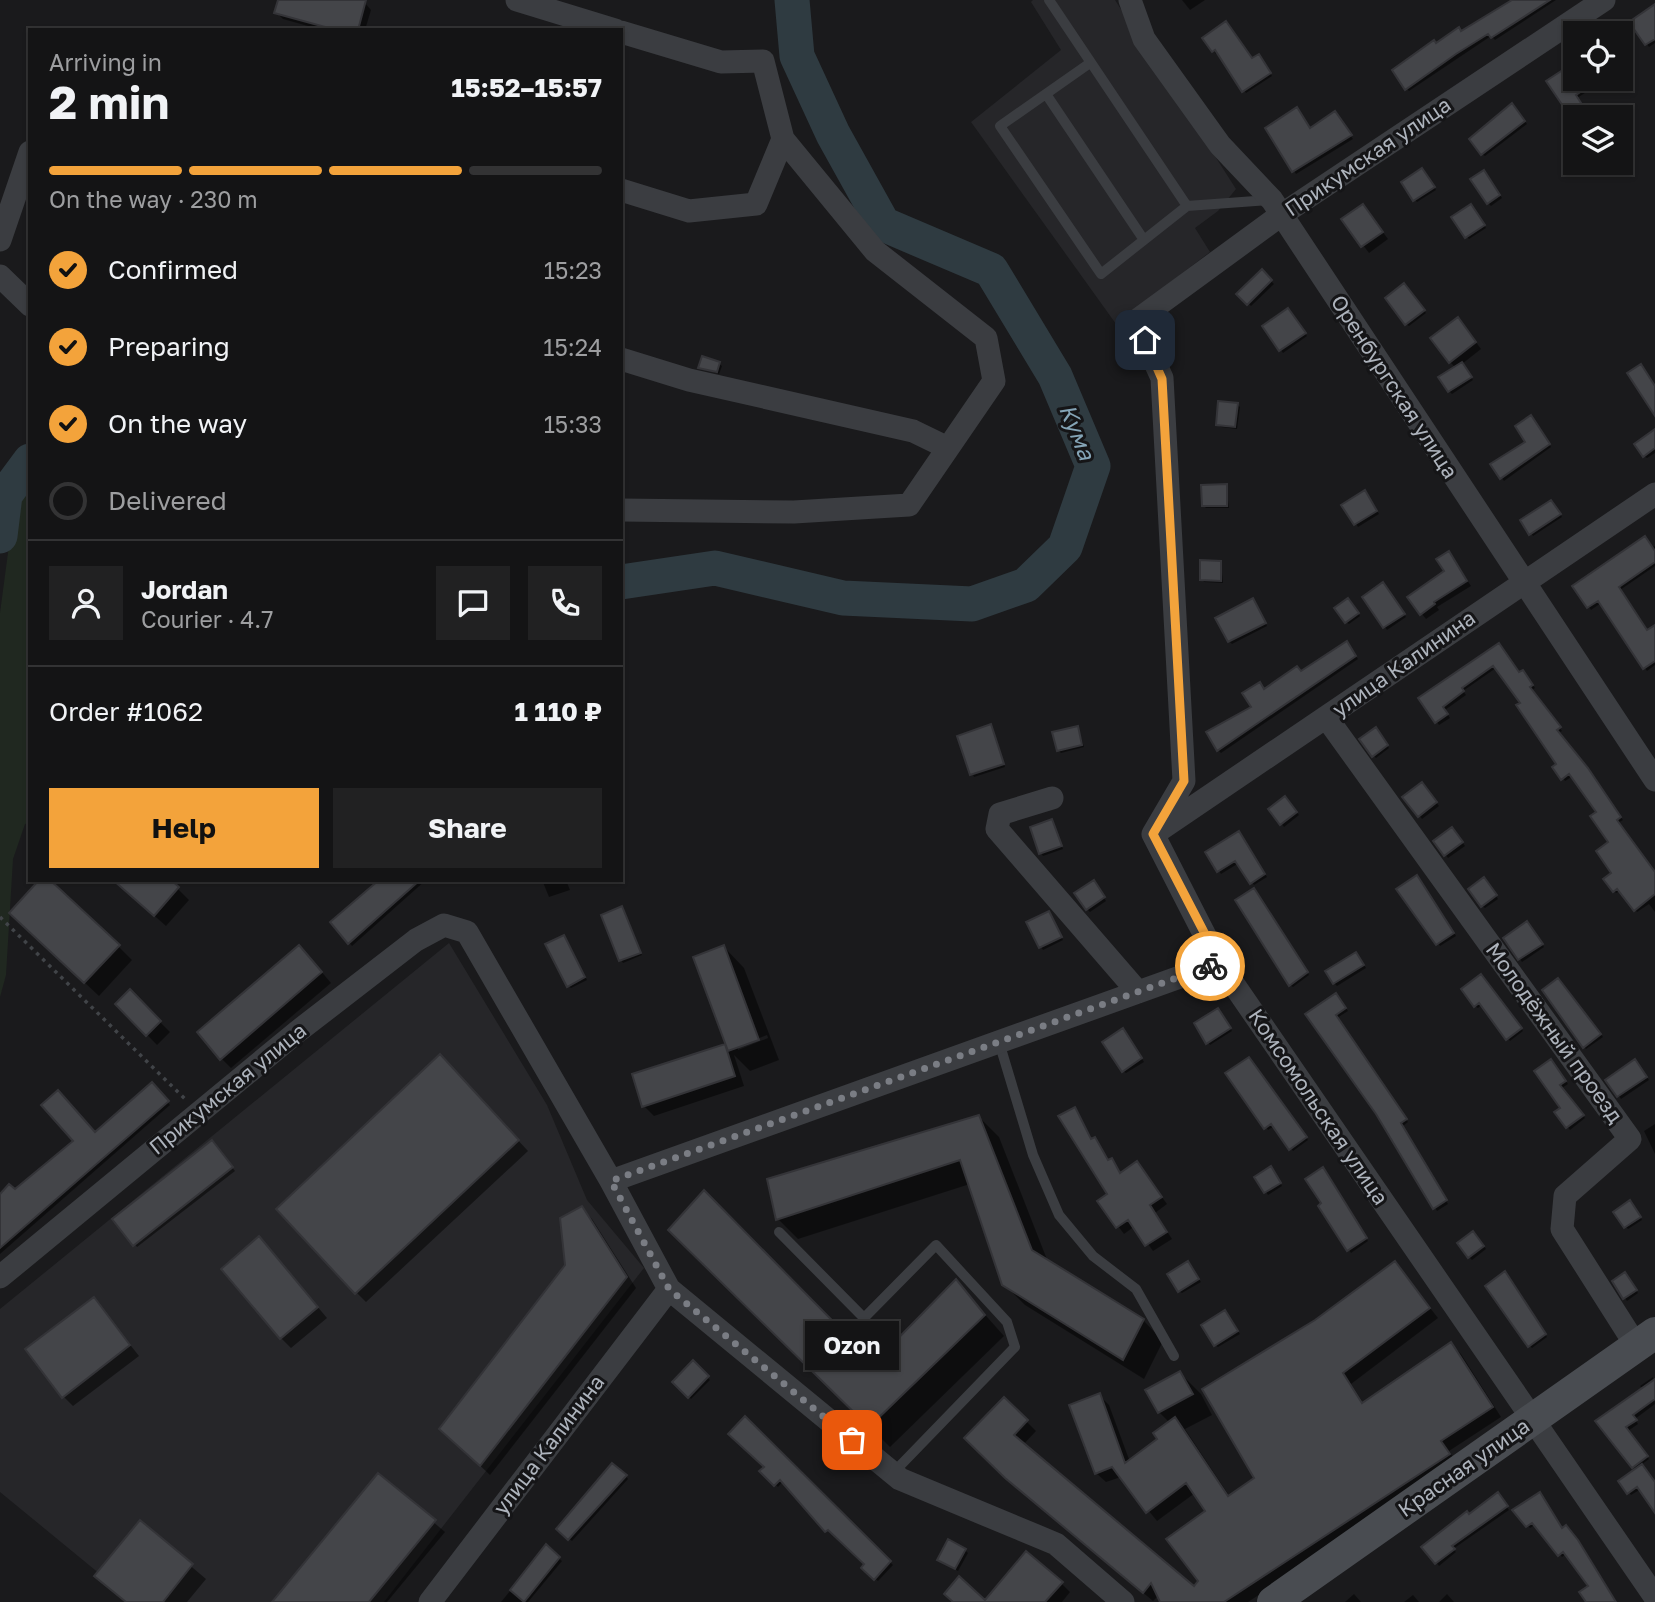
<!DOCTYPE html>
<meta charset="utf-8">
<style>
body{margin:0;font-family:"Golos Text",sans-serif;background:#212122;color:#f1f3f6;height:100vh;display:flex;flex-direction:column;font-size:26px;white-space:nowrap}
*{box-sizing:border-box;margin:0}
p{font-size:23px;color:#9d9ea0}
.icon{flex:none;width:38px;height:38px;fill:none;stroke:currentColor;stroke-width:2;stroke-linecap:round;stroke-linejoin:round}
.map{position:relative;flex:1;overflow:hidden}
.sheet{position:absolute;left:28px;top:28px;width:595px;height:854px;display:flex;flex-direction:column;background:#141415;border-radius:0px;box-shadow:0 2px 5px #0004,0 0 0 2px #333334}
.sheet>*{flex:none}
.buttons{position:absolute;left:1563px;top:21px;display:grid;gap:14px}
.buttons a{display:grid;place-items:center;width:70px;height:70px;border-radius:0px;background:#141415;box-shadow:0 2px 5px #0004,0 0 0 2px #333334;font-size:35px}
.pin{position:absolute;display:grid;place-items:center;width:60px;height:60px;color:#fff;margin:-30px;border-radius:14px;box-shadow:0 4px 10px #0006}
.courier{position:absolute;display:grid;place-items:center;width:70px;height:70px;margin:-35px;border:5px solid #f3a33b;border-radius:50%;background:#fff;color:#222;box-shadow:0 2px 9px #0007}
.bubble{position:absolute;height:49px;border-radius:0px;background:#141415;box-shadow:0 2px 5px #0004,0 0 0 2px #333334;font-size:23px;font-weight:700;line-height:49px;text-align:center}
.summary em{font-style:normal;font-weight:700}
.summary div{display:flex;flex-direction:column-reverse}
.summary{display:flex;align-items:center;justify-content:space-between;height:119px;padding:0 21px}
h1{font-size:46px;font-weight:700;line-height:52px}
.bar{display:grid;grid-template-columns:repeat(4,1fr);gap:10px 7px;align-content:center;height:84px;padding:0 21px}
.bar i{height:9px;border-radius:5px;background:#333334}
.bar .selected{background:#f3a33b}
.bar p{grid-column:span 4}
.line{display:flex;align-items:center;gap:18px;padding:0 21px;border-top:2px solid #333334}
.line div{flex:1}
.round{display:grid;place-items:center;flex:none;width:74px;height:74px;border-radius:0px;background:#212122}
ol{padding:0 21px;list-style:none}
li{display:flex;align-items:center;gap:21px;height:77px}
li p{margin-inline-start:auto}
li .icon{padding:7px;border-radius:50%;background:#f3a33b;color:#111;stroke-width:4}
li:last-child{color:#9d9ea0}
li i{width:38px;height:38px;border:4px solid #333334;border-radius:50%}
.button{display:flex;gap:14px;margin-top:auto;padding:14px 21px}
.button a{flex:1;height:80px;border-radius:0px;background:#f3a33b;color:#111;font-size:28px;font-weight:700;line-height:80px;text-align:center}
.button a+a{background:#212122;color:#f1f3f6}
.map>svg:first-child{display:block}
.built{fill:#262629}
.green{fill:#202820}
.shadow{fill:#0007;fill-rule:evenodd}
.lines{fill:none;stroke-linecap:round;stroke-linejoin:round}
.river{stroke:#2f3b41;stroke-width:35}
.building{fill:#444549;stroke:#343438;stroke-width:2}
.path{stroke:#414448;stroke-width:3.5;stroke-dasharray:3.5 5;stroke-linecap:butt}
.lane{stroke:#3b3d41;stroke-width:10}
.street{stroke:#3b3d41;stroke-width:23}
.secondary{stroke:#494c51;stroke-width:32}
.done{stroke:#7a7d84;stroke-width:7;stroke-dasharray:0 12.6}
.route{stroke:#f3a33b;stroke-width:9}
.labels{text-anchor:middle;stroke-width:6;stroke-linejoin:round;paint-order:stroke}
.street-label{font-size:21px;fill:#adb3bc;stroke:#151517}
.water-label{font-size:23px;font-style:italic;fill:#84a4b6;stroke:#151517}
</style>
<div class="map">
<svg width="1655" height="1602" viewBox="0 0 1655 1602">
<rect width="100%" height="100%" fill="#1a1a1c"/>
<path class="built" d="M1033 0H1115L1236 189 1218 211 1195 228 1210 252 1116 324 971 122 1061 50 1031 2Z
M449 943 547 1105 587 1200 644 1268 384 1602H134L0 1492V1309Z"/>
<path class="green" d="M30 480V768L27 779 30 782V823L25 824 13 859 6 975 0 997V613L15 500Z"/>
<path class="shadow" d="M280 0H353L365 3 371 10 365 30H322L283 19 276 12Z
M1182 0H1205L1190 10Z
M1514 0H1556L1495 40 1491 36 1409 91 1407 89 1437 44 1462 33Z
M1655 8V43L1649 47 1632 23Z
M1204 38 1253 60 1261 59 1272 76 1246 93 1219 52 1216 54Z
M1575 62V79H1607L1577 98 1582 106 1571 114 1548 81Z
M1514 108 1527 124 1485 156 1482 154Z
M1337 116 1353 139 1296 174 1267 129 1310 130Z
M1425 173 1436 190 1417 202 1415 200Z
M1486 175 1502 198 1491 206 1488 203Z
M1363 206 1388 239 1369 253 1344 220Z
M1473 208 1486 228 1469 239 1467 237Z
M1262 272 1274 284 1251 306 1239 294Z
M1407 288 1426 313 1409 326 1406 324Z
M1291 313 1307 336 1283 353 1264 326Z
M1464 326 1481 349 1462 364 1473 380 1452 394 1449 391 1456 368 1450 362Z
M719 364 722 366 719 374 700 367Z
M1237 404 1240 407 1237 429 1221 427 1218 425Z
M1533 420 1551 447 1504 481 1493 465 1528 442Z
M1655 440V453L1647 458 1644 456Z
M1226 486 1229 508H1206L1203 505Z
M1367 495 1379 514 1358 527 1344 505Z
M1554 504 1562 517 1533 536 1531 533Z
M1655 546V566L1620 590 1647 632 1655 637V665L1647 671 1601 603 1591 610 1574 586Z
M1449 553 1471 586 1437 607 1439 610 1426 619 1409 598 1446 571Z
M1221 563 1223 583 1204 582 1202 580Z
M1386 587 1406 617 1387 630 1364 597Z
M1256 603 1267 626 1232 644 1229 641Z
M1351 603 1360 616 1349 624 1346 622Z
M1498 645 1520 674 1525 675 1535 688 1532 690 1562 731 1558 733 1623 820 1618 823 1655 873V912L1649 904 1637 912 1620 891 1616 893 1614 891 1611 842 1598 813 1573 776 1565 781 1563 778 1558 765 1522 703 1496 668 1463 691 1466 695 1445 710 1450 718 1439 725 1420 699Z
M1349 646 1358 659 1221 753 1218 750 1265 691Z
M990 726 1005 767 974 777 959 737Z
M1078 728 1084 747 1061 753 1058 750Z
M1378 732 1389 748 1376 758 1373 755Z
M1424 786 1439 806 1422 819 1404 797Z
M1287 801 1299 815 1284 827 1270 809Z
M1052 821 1063 849 1043 856 1041 853Z
M1455 832 1465 846 1448 858 1435 842Z
M1241 836 1267 877 1254 885 1239 863 1221 874 1207 853Z
M1419 879 1456 936 1440 946 1438 943Z
M114 880 177 888 189 900 166 926Z
M386 880H426L352 946 332 922Z
M542 880H566L570 890 549 897Z
M1487 882 1498 899 1485 908 1482 906Z
M1096 885 1106 901 1090 912 1087 909Z
M1256 893 1309 975 1293 987 1290 985Z
M624 911 642 955 623 963 621 960Z
M1049 913 1063 940 1043 950 1041 947Z
M24 926 118 946 132 960 99 996Z
M1530 926 1544 947 1522 962 1505 939Z
M566 939 587 980 571 988 568 986Z
M724 947 744 968 779 1060 750 1071 734 1055 744 1086 654 1116 644 1106 724 1046 730 1051 695 958ZM767 1035 768 1038 738 1050V1046Z
M1358 956 1366 968 1337 986 1334 983Z
M309 957 331 983 231 1068 221 1058Z
M1484 979 1523 1031 1510 1041 1481 1005 1478 1008 1475 1006Z
M1560 983 1603 1037 1586 1049 1584 1047Z
M130 992 170 1032 157 1045 117 1004Z
M1339 998 1348 1011 1337 1018 1408 1122 1403 1126 1448 1204 1437 1211 1377 1113 1308 1014Z
M1221 1012 1232 1031 1210 1045 1208 1042Z
M1125 1033 1144 1062 1126 1073 1123 1071Z
M1554 1064 1568 1084 1562 1088 1585 1118 1570 1130 1556 1113 1562 1108Z
M1637 1064 1649 1080 1621 1099 1607 1080Z
M450 1067 528 1151 366 1302 356 1292Z
M152 1084 170 1105 0 1254V1196L15 1192 75 1141 95 1134Z
M1273 1091 1308 1140 1293 1151 1274 1126 1268 1130 1266 1127Z
M1075 1110 1093 1140 1122 1174 1137 1163 1167 1204 1155 1213 1172 1239 1153 1251 1135 1226 1124 1234 1100 1202 1110 1195Z
M978 1116 999 1137 1048 1262 1143 1320 1163 1341 1144 1379 1025 1305 1004 1284 970 1184 798 1239 778 1219Z
M1655 1124V1154L1644 1131Z
M214 1145 235 1171 137 1247 115 1219Z
M1273 1171 1282 1186 1268 1195 1256 1177Z
M1326 1172 1368 1241 1351 1253 1320 1206 1324 1204Z
M1633 1205 1642 1220 1628 1229 1626 1227Z
M582 1209 592 1219 636 1288 490 1475 452 1439 567 1266Z
M671 1230 875 1366 956 1282 1004 1336 890 1447Z
M1476 1236 1486 1249 1472 1260 1469 1257Z
M269 1249 327 1318 291 1348 281 1338Z
M1395 1263 1438 1318 1351 1384 1364 1404 1451 1344 1461 1354 1501 1417 1449 1451 1458 1464 1248 1602H1162L1159 1595 1153 1601 1017 1487 1004 1399 1036 1431 1023 1445 1194 1588 1200 1582 1208 1512 1195 1493 1157 1521 1121 1477 1106 1482 1096 1473 1099 1395 1109 1405 1130 1462 1159 1439 1170 1423 1159 1412 1180 1373 1201 1394 1212 1415 1185 1429 1230 1497 1256 1478 1316 1322Z
M1190 1266 1201 1282 1182 1293 1179 1291Z
M1507 1276 1547 1337 1532 1348 1529 1345Z
M1627 1277 1638 1293 1627 1301 1614 1282Z
M94 1299 139 1356 73 1406 63 1396Z
M1225 1312 1240 1334 1218 1347 1215 1345Z
M693 1363 710 1380 691 1399 674 1382Z
M1653 1377 1655 1404 1635 1419 1638 1424 1628 1431 1649 1459 1641 1465 1655 1483V1508L1641 1489 1631 1495 1621 1481 1636 1470 1597 1421 1643 1389 1640 1386Z
M745 1418 893 1565 878 1581 863 1568 866 1564 783 1481 778 1487 762 1471 766 1467Z
M378 1475 445 1532 387 1602H274Z
M626 1476 628 1479 572 1541 558 1529Z
M1500 1497 1509 1510 1453 1549 1456 1552 1439 1566 1424 1547Z
M1514 1510 1580 1545 1617 1602H1588L1590 1586 1566 1554 1562 1557 1536 1524 1530 1528Z
M140 1523 206 1579 187 1602H125L97 1576Z
M546 1547 562 1561 528 1602H501Z
M965 1550 968 1553 958 1571 942 1562Z
M1061 1583 1070 1592 1062 1602H985Z
M1354 1594 1361 1602H1345Z
M1447 1594 1454 1602H1439Z
M1413 1595 1419 1602H1404Z"/>
<g class="lines">
<path class="river" d="M0 536 5 495 30 461
M621 582 715 568 843 598 972 604 1026 585 1065 547 1093 466 1055 376 991 270 883 224 833 134 797 56 792 0"/>
</g>
<path class="building" d="M278 0H366L358 30H336L274 13Z
M1512 0H1550L1491 38 1488 34 1456 54 1405 90 1392 70 1434 40 1436 43 1459 27 1461 31Z
M1655 4V39L1645 45 1629 22Z
M1226 21 1252 58 1259 54 1271 73 1242 92 1215 50 1212 52 1202 38Z
M1575 62V79H1600L1576 95 1581 103 1567 112 1546 81Z
M1512 103 1525 121 1481 155 1469 139Z
M1297 107 1310 128 1335 111 1352 135 1292 172 1265 128Z
M1422 168 1435 187 1413 201 1401 182Z
M1484 170 1500 195 1487 204 1470 179Z
M1363 204 1383 232 1361 247 1341 219Z
M1471 204 1485 225 1465 238 1451 217Z
M1262 269 1272 280 1247 305 1236 294Z
M1404 283 1425 310 1405 325 1385 298Z
M1288 308 1306 333 1279 351 1262 326Z
M1458 317 1476 342 1449 363 1430 338Z
M702 356 720 362 717 372 698 368Z
M1462 362 1472 377 1448 392 1438 377Z
M1641 364 1655 386V416L1627 373Z
M1218 401 1238 403 1235 427 1216 425Z
M1531 415 1550 444 1500 479 1490 464 1525 442 1515 426Z
M1655 429V448L1643 457 1634 444Z
M1227 484V506H1202L1201 485Z
M1365 490 1377 511 1354 525 1341 505Z
M1551 500 1561 514 1529 535 1520 520Z
M1645 536 1655 551V562L1619 587 1647 630 1655 625V661L1643 669 1598 601 1587 608 1572 586Z
M1449 551 1467 581 1434 602 1435 604 1420 615 1407 597 1444 571 1436 559Z
M1200 560 1221 561V581L1200 580Z
M1383 582 1405 614 1383 628 1362 597Z
M1253 598 1266 623 1228 642 1215 618Z
M1348 598 1359 613 1345 623 1334 608Z
M1347 641 1356 656 1217 751 1206 732 1251 707 1242 693 1260 682 1264 689 1297 666 1301 671Z
M1499 643 1519 672 1523 670 1533 685 1530 687 1561 727 1557 730 1588 768 1621 817 1617 820 1655 872V894L1634 911 1617 889 1613 892 1603 879 1611 873 1596 851 1608 842 1590 816 1596 812 1569 774 1561 780 1552 767 1556 764 1516 705 1520 703 1493 666 1462 688 1464 691 1443 707 1448 714 1435 723 1418 698Z
M991 724 1004 764 970 775 957 736Z
M1078 726 1082 745 1057 751 1052 732Z
M1376 727 1388 745 1372 757 1359 739Z
M1422 782 1437 802 1418 817 1402 797Z
M1285 796 1297 812 1280 825 1268 809Z
M1052 819 1062 846 1039 854 1030 827Z
M1452 827 1463 842 1444 856 1433 841Z
M1239 831 1265 874 1250 884 1235 861 1217 872 1205 852Z
M1417 875 1454 933 1436 945 1396 889Z
M1484 877 1497 895 1481 907 1468 889Z
M39 880H50L120 945 84 983 9 913Z
M113 880H171L179 887 154 916Z
M379 880H420L348 944 330 922Z
M1094 880 1105 897 1086 910 1074 893Z
M1254 888 1308 972 1289 986 1235 900Z
M622 906 641 953 619 961 601 915Z
M1049 911 1062 937 1039 948 1026 922Z
M1527 921 1543 944 1518 960 1503 938Z
M564 935 585 977 567 987 545 944Z
M299 945 322 972 220 1060 197 1032Z
M724 945 759 1040 728 1051 693 957Z
M1356 952 1364 965 1333 984 1325 971Z
M1481 974 1522 1028 1506 1040 1479 1003 1474 1007 1461 989Z
M1558 978 1601 1034 1583 1048 1542 990Z
M130 989 161 1021 146 1036 115 1004Z
M1336 993 1346 1008 1336 1015 1407 1119 1401 1123 1447 1200 1433 1209 1376 1114 1305 1014Z
M1218 1008 1231 1028 1206 1044 1194 1023Z
M1123 1028 1142 1058 1122 1072 1102 1042Z
M725 1044 735 1076 642 1107 632 1074Z
M440 1054 519 1140 355 1294 276 1209Z
M1249 1057 1307 1137 1289 1150 1271 1124 1264 1129 1225 1073Z
M1551 1059 1566 1081 1560 1085 1584 1115 1566 1128 1554 1112 1560 1108 1534 1071Z
M1635 1059 1647 1077 1617 1097 1605 1080Z
M152 1082 169 1101 0 1248V1194L9 1184 15 1189 73 1141 41 1105 58 1090 95 1132Z
M1075 1107 1091 1139 1095 1137 1108 1160 1112 1158 1120 1173 1137 1161 1162 1197 1150 1205 1167 1232 1145 1246 1128 1220 1116 1228 1097 1201 1107 1194 1058 1116Z
M979 1115 1032 1250 1144 1319 1123 1360 1002 1285 960 1160 776 1220 767 1179Z
M212 1140 233 1167 133 1246 112 1219Z
M1271 1166 1281 1183 1264 1193 1254 1177Z
M1323 1167 1367 1238 1347 1251 1318 1206 1321 1203 1305 1179Z
M704 1190 874 1363 956 1279 985 1315 869 1427 668 1230Z
M1630 1200 1641 1217 1624 1228 1613 1212Z
M582 1206 627 1277 480 1466 439 1429 565 1265 560 1218Z
M1473 1231 1484 1246 1468 1258 1457 1243Z
M259 1236 318 1307 280 1339 221 1269Z
M1188 1261 1199 1279 1178 1292 1167 1274Z
M1395 1261 1430 1308 1343 1373 1362 1403 1451 1342 1493 1407 1441 1441 1450 1454 1224 1602H1160L1151 1583 1143 1593 1005 1478 964 1438 1004 1397 1028 1420 1014 1435 1194 1586 1198 1581 1166 1539 1205 1511 1186 1483 1146 1513 1112 1467 1095 1474 1069 1405 1100 1393 1125 1463 1157 1439 1153 1433 1175 1417 1228 1496 1254 1478 1202 1389 1315 1320Z
M1505 1271 1546 1334 1528 1347 1485 1286Z
M1625 1272 1637 1290 1623 1299 1612 1281Z
M94 1297 130 1345 62 1398 25 1349Z
M1225 1310 1238 1331 1214 1346 1201 1325Z
M693 1360 709 1376 688 1398 672 1382Z
M1180 1371 1193 1394 1158 1413 1145 1390Z
M1655 1379V1399L1633 1415 1637 1420 1626 1427 1648 1456 1632 1468 1595 1421Z
M745 1416 891 1561 874 1580 861 1568 864 1564 828 1530 825 1532 780 1480 774 1486 759 1471 764 1467 728 1434Z
M612 1463 627 1475 568 1540 556 1529Z
M1642 1464 1655 1482V1513L1637 1487 1627 1494 1618 1481Z
M378 1473 436 1520 369 1602H272Z
M1498 1492 1508 1506 1452 1546 1455 1549 1435 1564 1421 1547 1467 1511 1469 1514Z
M1540 1492 1562 1528 1566 1525 1578 1540 1616 1602H1586L1579 1592 1588 1586 1563 1552 1558 1556 1532 1523 1526 1527 1512 1510Z
M140 1520 193 1564 163 1602H126L94 1576Z
M948 1539 966 1549 955 1569 937 1560Z
M546 1544 560 1557 524 1602 510 1590Z
M1026 1551 1063 1582 1045 1602H953L944 1594 959 1576 985 1600Z"/>
<g class="lines">
<path class="path" d="M0 917 185 1099"/>
<path class="lane" d="M1049 0 1187 206
M1090 63 1000 126 1101 274 1187 206 1269 200
M1046 94 1144 240
M999 1042 1033 1155 1059 1215 1093 1256 1136 1289 1174 1356
M779 1232 864 1318 936 1245 1007 1322 1015 1347 893 1473"/>
<path class="street" d="M517 0 615 30
M1130 0 1144 39 1220 145 1272 200 1655 780
M1604 0 1281 215 1136 321 1162 378 1184 781 1153 834 1219 963 1655 1597
M621 32 721 62 763 61 783 139 875 251 986 338 994 381 909 505 794 512 621 510
M621 190 689 211 756 204 783 139
M0 240 30 152
M0 276 30 305
M621 359 689 380 913 431 948 448
M1326 717 1630 1139 1565 1196 1562 1229 1637 1347
M1052 798 1000 814 997 829 1138 992
M1158 831 1655 494
M611 1181 1219 963
M0 1277 297 1032 416 940 444 925 467 932 611 1181 669 1289 900 1479 1056 1544 1123 1602
M430 1602 669 1289"/>
<path class="secondary" d="M1273 1602 1655 1333"/>
</g>
<g class="lines">
<path class="done" d="M852 1440 669 1289 611 1181 1210 966"/>
<path class="route" d="M1145 340 1162 379 1184 781 1153 834 1220 963 1210 966"/>
</g>
<g class="labels">
<g class="street-label">
<text transform="translate(1368 157) rotate(-34)" y="7">Прикумская улица</text>
<text transform="translate(1394 387) rotate(57)" y="7">Оренбургская улица</text>
<text transform="translate(1404 664) rotate(-35)" y="7">улица Калинина</text>
<text transform="translate(1554 1033) rotate(54)" y="7">Молодёжный проезд</text>
<text transform="translate(228 1089) rotate(-39)" y="7">Прикумская улица</text>
<text transform="translate(1318 1107) rotate(56)" y="7">Комсомольская улица</text>
<text transform="translate(549 1445) rotate(-53)" y="7">улица Калинина</text>
<text transform="translate(1464 1468) rotate(-35)" y="7">Красная улица</text>
</g>
<g class="water-label">
<text transform="translate(1077 432) rotate(68)" y="8">Кума</text>
</g>
</g>
</svg>
<div class="buttons">
<a><svg class="icon" aria-label="locate" viewBox="0 0 24 24"><circle cx="12" cy="12" r="6"/><path d="M12 2v4M12 18v4M2 12h4M18 12h4"/></svg></a>
<a><svg class="icon" aria-label="layers" viewBox="0 0 24 24"><path d="M12 4l9 5-9 5-9-5zM3 14l9 5 9-5"/></svg></a>
</div>
<div class="pin" style="left:852px;top:1440px;background:#ea580c"><svg class="icon" aria-label="bag" viewBox="0 0 24 24"><path d="M5 8h14l-1 12H6zM9 8a3 3 0 0 1 6 0"/></svg></div>
<div class="pin" style="left:1145px;top:340px;background:#1f2937"><svg class="icon" aria-label="home" viewBox="0 0 24 24"><path d="M3 11l9-7 9 7M6 9v11h12V9"/></svg></div>
<div class="courier" style="left:1210px;top:966px"><svg class="icon" aria-label="bike" viewBox="0 0 24 24"><circle cx="6" cy="16" r="4"/><circle cx="18" cy="16" r="4"/><path d="M6 16l4-8h5l3 8M10 8l3 8H6M13 5h3"/></svg></div>
<div class="bubble" style="left:805px;top:1321px;width:94px">Ozon</div>
<section class="sheet">
<div class="summary"><div><h1>2 min</h1><p>Arriving in</p></div><em>15:52–15:57</em></div>
<div class="bar"><i class="selected"></i><i class="selected"></i><i class="selected"></i><i></i><p>On the way · 230 m</p></div>
<ol>
<li><svg class="icon" aria-label="check" viewBox="0 0 24 24"><path d="M5 12l5 5 9-10"/></svg>Confirmed<p>15:23</p></li>
<li><svg class="icon" aria-label="check" viewBox="0 0 24 24"><path d="M5 12l5 5 9-10"/></svg>Preparing<p>15:24</p></li>
<li><svg class="icon" aria-label="check" viewBox="0 0 24 24"><path d="M5 12l5 5 9-10"/></svg>On the way<p>15:33</p></li>
<li><i></i>Delivered</li>
</ol>
<div class="line" style="height:126px"><a class="round"><svg class="icon" aria-label="person" viewBox="0 0 24 24"><circle cx="12" cy="8" r="4"/><path d="M4 21q1-7 8-7t8 7"/></svg></a><div><b>Jordan</b><p>Courier · 4.7</p></div><a class="round"><svg class="icon" aria-label="chat" viewBox="0 0 24 24"><path d="M4 5h16v11H9l-5 4z"/></svg></a><a class="round"><svg class="icon" aria-label="phone" viewBox="0 0 24 24"><path d="M5 4h4l2 5-3 2q2 4 5 5l2-3 5 2v4C11 20 4 13 5 4z"/></svg></a></div>
<div class="line" style="height:91px"><div>Order #1062</div><b>1 110 ₽</b></div>
<div class="button"><a>Help</a><a>Share</a></div>
</section>
</div>
